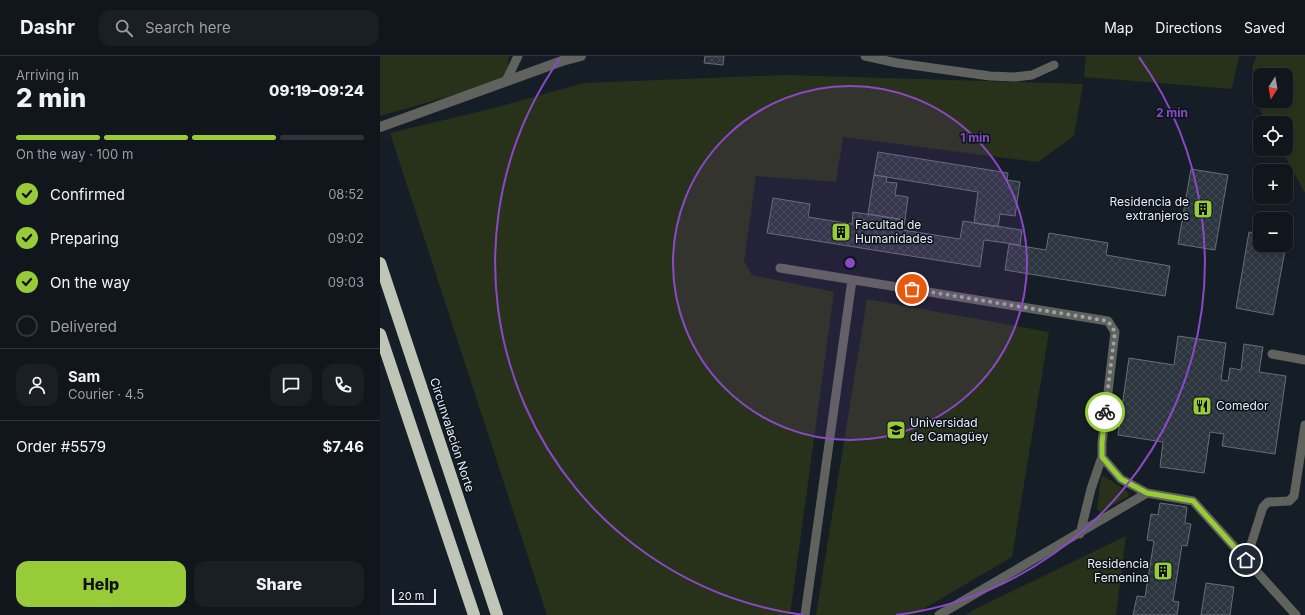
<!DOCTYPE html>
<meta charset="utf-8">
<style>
body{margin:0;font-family:Inter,sans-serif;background:#191f25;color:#f1f3f6;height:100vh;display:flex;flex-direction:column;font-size:15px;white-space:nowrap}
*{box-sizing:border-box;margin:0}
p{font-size:13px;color:#9c9fa3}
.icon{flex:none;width:22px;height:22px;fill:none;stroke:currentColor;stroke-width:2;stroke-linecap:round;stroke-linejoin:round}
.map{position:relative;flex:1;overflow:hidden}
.details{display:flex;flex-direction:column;background:#10161c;width:380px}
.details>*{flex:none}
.needle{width:26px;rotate:191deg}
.controls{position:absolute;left:873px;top:12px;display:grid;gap:8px}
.controls a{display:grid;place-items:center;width:40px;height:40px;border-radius:8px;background:#10161c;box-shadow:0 2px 6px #0003,0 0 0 1px #30353b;font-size:20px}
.scale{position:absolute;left:12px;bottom:10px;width:44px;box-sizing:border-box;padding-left:4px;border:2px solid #e7edf3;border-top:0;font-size:11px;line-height:14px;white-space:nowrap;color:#e7edf3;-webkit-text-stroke:3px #0c141c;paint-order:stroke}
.pin{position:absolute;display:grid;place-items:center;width:34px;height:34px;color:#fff;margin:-17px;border:2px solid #fff;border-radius:50%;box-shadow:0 1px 4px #0007}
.courier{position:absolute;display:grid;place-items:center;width:40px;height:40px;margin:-20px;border:3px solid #97cc38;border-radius:50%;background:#fff;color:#222;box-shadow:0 1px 5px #0007}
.overview em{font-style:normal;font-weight:800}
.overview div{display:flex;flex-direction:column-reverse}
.overview{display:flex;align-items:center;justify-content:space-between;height:68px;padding:0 16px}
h1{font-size:26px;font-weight:800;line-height:30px}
.bar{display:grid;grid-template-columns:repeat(4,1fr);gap:6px 4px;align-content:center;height:48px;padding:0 16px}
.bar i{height:5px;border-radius:3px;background:#30353b}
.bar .active{background:#97cc38}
.bar p{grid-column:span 4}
.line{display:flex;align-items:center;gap:10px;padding:0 16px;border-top:1px solid #30353b}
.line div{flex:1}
.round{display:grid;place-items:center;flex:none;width:42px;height:42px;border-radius:12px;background:#191f25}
ol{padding:0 16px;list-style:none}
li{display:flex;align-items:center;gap:12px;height:44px}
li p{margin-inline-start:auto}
li .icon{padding:4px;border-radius:50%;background:#97cc38;color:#111;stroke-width:4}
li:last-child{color:#9c9fa3}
li i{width:22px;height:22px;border:2px solid #30353b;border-radius:50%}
.primary-button{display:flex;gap:8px;margin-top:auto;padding:8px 16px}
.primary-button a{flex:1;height:46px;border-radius:12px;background:#97cc38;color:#111;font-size:16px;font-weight:800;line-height:46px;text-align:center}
.primary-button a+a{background:#191f25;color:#f1f3f6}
header{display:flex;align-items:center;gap:24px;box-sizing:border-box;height:56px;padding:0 20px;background:#10161c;border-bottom:1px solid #30353b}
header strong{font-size:19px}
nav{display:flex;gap:22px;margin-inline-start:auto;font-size:14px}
.search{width:280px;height:36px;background:#191f25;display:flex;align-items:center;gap:10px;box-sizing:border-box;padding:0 14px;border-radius:12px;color:#9c9fa3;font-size:15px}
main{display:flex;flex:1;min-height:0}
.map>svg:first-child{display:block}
.grass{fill:#28321b;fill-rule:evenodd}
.building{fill:url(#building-cross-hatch);stroke:#656e79}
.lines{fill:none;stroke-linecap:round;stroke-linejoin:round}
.lane{stroke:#60625d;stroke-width:9}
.street{stroke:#60625d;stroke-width:10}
.highway{stroke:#bfc6b8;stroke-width:12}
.done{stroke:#9ea4ab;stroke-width:4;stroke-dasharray:0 7.2}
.route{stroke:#97cc38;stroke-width:5}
.ring{fill:none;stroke:#8b49c7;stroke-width:2}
.labels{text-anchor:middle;stroke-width:3;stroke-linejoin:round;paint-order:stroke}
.poi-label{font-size:12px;fill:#e7edf3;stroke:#0c141c;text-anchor:start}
.street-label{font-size:12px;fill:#e7edf3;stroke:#0c141c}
.centre{fill:#8b49c7;stroke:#0c141c;stroke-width:2}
.ring-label{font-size:12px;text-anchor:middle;font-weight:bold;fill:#8b49c7;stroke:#0c141c;stroke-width:3;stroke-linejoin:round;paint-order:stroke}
</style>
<header>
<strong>Dashr</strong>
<div class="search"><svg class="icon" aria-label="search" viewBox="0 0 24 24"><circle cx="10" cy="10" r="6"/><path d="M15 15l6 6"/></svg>Search here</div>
<nav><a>Map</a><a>Directions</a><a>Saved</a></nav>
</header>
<main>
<section class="details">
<div class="overview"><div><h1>2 min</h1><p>Arriving in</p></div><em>09:19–09:24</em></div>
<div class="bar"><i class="active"></i><i class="active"></i><i class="active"></i><i></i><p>On the way · 100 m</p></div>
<ol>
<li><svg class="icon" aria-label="check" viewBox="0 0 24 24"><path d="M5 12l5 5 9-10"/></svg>Confirmed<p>08:52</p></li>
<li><svg class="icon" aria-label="check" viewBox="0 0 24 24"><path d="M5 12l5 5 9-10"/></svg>Preparing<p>09:02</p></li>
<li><svg class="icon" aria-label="check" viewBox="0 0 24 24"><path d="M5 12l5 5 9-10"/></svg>On the way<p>09:03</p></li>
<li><i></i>Delivered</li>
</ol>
<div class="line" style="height:72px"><a class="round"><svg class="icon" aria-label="person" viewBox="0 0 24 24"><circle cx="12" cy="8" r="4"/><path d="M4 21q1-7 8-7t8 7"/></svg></a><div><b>Sam</b><p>Courier · 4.5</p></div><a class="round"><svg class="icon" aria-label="chat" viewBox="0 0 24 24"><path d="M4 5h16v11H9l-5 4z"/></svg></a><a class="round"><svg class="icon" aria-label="phone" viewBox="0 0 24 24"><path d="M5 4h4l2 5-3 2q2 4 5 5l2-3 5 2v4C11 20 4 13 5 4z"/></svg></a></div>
<div class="line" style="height:52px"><div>Order #5579</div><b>$7.46</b></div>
<div class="primary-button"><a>Help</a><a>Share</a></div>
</section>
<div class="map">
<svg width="925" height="559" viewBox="0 0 925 559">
<defs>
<pattern id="building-cross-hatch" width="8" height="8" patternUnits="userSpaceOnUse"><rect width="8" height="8" fill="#2d353f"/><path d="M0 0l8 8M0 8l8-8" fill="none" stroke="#414952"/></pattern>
</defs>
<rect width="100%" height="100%" fill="#151d26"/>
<path class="grass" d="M0 0H129L126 24 0 60Z
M706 0H859L852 33 704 21Z
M877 0H925V137L901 93H906V67H887L879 52 872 11ZM880 19H906V45H880Z
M406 19 703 28 694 80 658 106 463 81 456 126 376 120 364 205 372 219 454 236 410 559H167L10 77 110 53 204 27Z
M487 243 669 276 632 501 533 559H436Z
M724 420 748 436 749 438 748 441 720 456 717 453 721 421Z
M746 480 736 559H586L593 554Z"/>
<path class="building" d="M325 0H344L343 9 324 7Z
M498 96 628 117 627 124 640 126 635 160 620 158 618 171 594 167 598 136 494 119Z
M811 113 848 119 835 194 798 188Z
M494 119 507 121 506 126 517 127 515 139 528 141 525 164 488 158Z
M393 142 430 148 428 161 472 168 473 156 525 164 523 174 580 183 583 165 642 174 640 189 604 184 600 211 387 177Z
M869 176 880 178V189H906L893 259 856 252Z
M669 177 728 187 726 199 790 210 785 240 625 214 629 188 666 194Z
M798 280 846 287 841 324 848 325 850 312 861 314 864 288 883 291 879 316 906 320 895 398 842 390 844 378 830 376 824 417 780 411 783 386 738 379 749 302 794 309Z
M780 447 807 451 805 467 811 468 807 490 802 489 793 545 799 546 797 559H753L757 540 765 541 774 485 767 484 771 458 778 459Z
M826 527 854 531 850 559H821Z"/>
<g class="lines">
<path class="lane" d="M485 0 517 7 610 20 635 21 652 19 674 9
M126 25 138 0
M400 212 728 265 735 276 722 387V401L711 433 700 478
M892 298 925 304
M722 401 741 423 767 437 813 445 916 559
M866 504 883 451 888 446 909 445 914 440 925 369
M425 559 472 224
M559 559 767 437"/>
<path class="street" d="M0 71 182 5 201 0"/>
<path class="highway" d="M0 207 117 559
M0 278 94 559"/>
</g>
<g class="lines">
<path class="done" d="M532 233 728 265 735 276 725 356"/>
<path class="route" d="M725 356 722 387V401L741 423 767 437 813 445 866 504"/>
</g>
<circle cx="470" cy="207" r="177" fill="#8b49c7" fill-opacity=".12"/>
<g class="ring">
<circle cx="470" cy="207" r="177"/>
<path d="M424 559A355 355 0 0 1 181 1M759 1A355 355 0 0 1 516 559"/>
</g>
<defs>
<g id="building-square" transform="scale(1)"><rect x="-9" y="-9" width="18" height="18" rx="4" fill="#97cc38" stroke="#0c141c"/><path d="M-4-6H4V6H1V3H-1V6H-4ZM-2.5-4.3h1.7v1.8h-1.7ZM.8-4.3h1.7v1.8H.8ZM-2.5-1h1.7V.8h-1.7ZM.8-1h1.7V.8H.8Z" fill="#111"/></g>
<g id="restaurant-square" transform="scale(1)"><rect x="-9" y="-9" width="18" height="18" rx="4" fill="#97cc38" stroke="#0c141c"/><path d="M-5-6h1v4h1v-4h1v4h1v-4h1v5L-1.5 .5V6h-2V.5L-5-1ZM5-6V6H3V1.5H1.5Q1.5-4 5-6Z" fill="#111"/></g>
<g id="university-square" transform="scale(1)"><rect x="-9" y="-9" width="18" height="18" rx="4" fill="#97cc38" stroke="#0c141c"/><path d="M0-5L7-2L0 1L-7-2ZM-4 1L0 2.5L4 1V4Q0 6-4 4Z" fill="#111"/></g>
</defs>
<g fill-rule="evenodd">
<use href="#building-square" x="823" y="153"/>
<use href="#building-square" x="461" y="176"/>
<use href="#restaurant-square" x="822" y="350"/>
<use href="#university-square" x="516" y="374"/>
<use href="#building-square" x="783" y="515"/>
</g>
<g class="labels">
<g class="poi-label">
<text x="809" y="150" text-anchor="end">Residencia de<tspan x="809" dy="14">extranjeros</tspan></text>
<text x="475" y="173">Facultad de<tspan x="475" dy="14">Humanidades</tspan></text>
<text x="836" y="354">Comedor</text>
<text x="530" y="371">Universidad<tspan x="530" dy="14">de Camagüey</tspan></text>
<text x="769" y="512" text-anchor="end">Residencia<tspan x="769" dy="14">Femenina</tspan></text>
</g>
<g class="street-label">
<text transform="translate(72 379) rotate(72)" y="4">Circunvalación Norte</text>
</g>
</g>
<circle cx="470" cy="207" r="6" class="centre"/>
<g class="ring-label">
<text x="792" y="61">2 min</text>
<text x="595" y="86">1 min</text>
</g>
</svg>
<div class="controls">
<a><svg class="needle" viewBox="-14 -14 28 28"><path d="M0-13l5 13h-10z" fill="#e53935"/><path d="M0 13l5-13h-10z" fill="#9c9fa3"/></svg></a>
<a><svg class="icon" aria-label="locate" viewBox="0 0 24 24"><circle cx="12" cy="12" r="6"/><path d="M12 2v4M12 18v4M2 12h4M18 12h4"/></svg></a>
<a>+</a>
<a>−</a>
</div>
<div class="scale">20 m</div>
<div class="pin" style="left:532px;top:233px;background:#ea580c"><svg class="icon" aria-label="bag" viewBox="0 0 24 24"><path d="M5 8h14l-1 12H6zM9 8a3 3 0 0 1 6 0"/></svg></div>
<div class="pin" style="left:866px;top:504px;background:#1f2937"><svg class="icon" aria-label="home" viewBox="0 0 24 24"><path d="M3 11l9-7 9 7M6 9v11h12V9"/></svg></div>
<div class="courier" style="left:725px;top:356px"><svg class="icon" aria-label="bike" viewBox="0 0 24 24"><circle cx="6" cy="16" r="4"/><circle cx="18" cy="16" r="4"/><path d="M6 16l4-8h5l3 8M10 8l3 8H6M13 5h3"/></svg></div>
</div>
</main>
